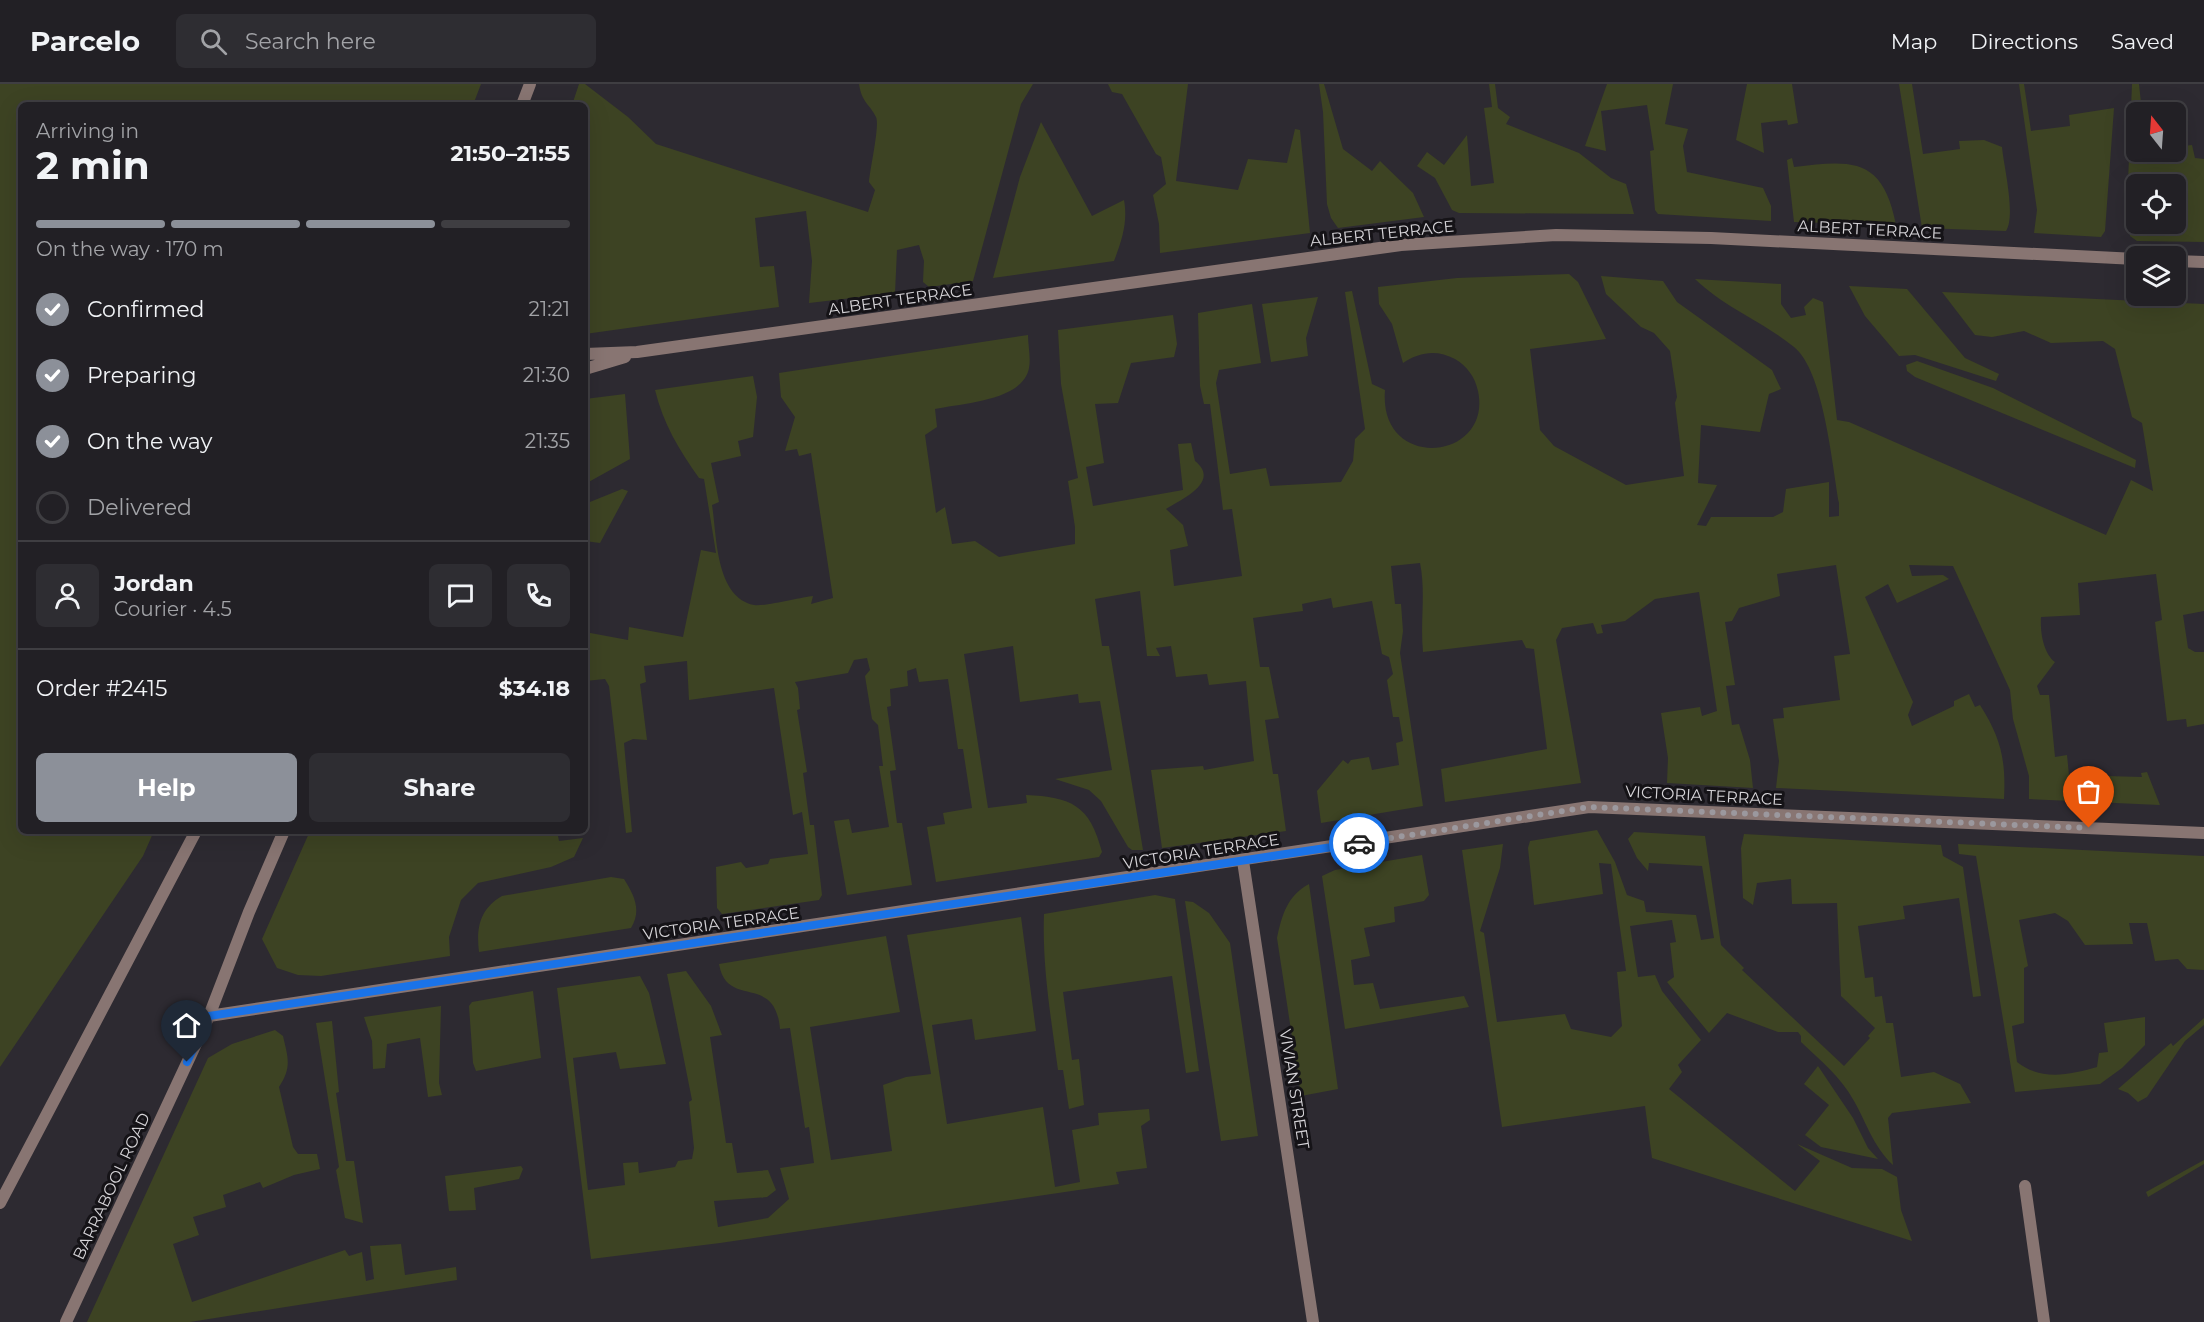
<!DOCTYPE html>
<meta charset="utf-8">
<style>
body{margin:0;font-family:Montserrat,sans-serif;background:#2e2d32;color:#f1f3f6;height:100vh;display:flex;flex-direction:column;font-size:22px;white-space:nowrap}
*{box-sizing:border-box;margin:0}
p{font-size:20px;color:#a2a3a7}
.icon{flex:none;width:33px;height:33px;fill:none;stroke:currentColor;stroke-width:2;stroke-linecap:round;stroke-linejoin:round}
.map{position:relative;flex:1;overflow:hidden}
.sheet{position:absolute;left:18px;top:18px;width:570px;height:732px;display:flex;flex-direction:column;background:#222025;border-radius:9px;box-shadow:0 6px 24px #0002,0 0 0 2px #3f3e42}
.sheet>*{flex:none}
.needle{width:39px;rotate:343deg}
.tools{position:absolute;left:2126px;top:18px;display:grid;gap:12px}
.tools a{display:grid;place-items:center;width:60px;height:60px;border-radius:9px;background:#222025;box-shadow:0 6px 24px #0002,0 0 0 2px #3f3e42;font-size:30px}
.pin{position:absolute;display:grid;place-items:center;width:51px;height:51px;color:#fff;margin:-62px -26px;border-radius:50% 50% 50% 0;rotate:-45deg;box-shadow:0 0 6px #0007}
.pin .icon{rotate:45deg}
.courier{position:absolute;display:grid;place-items:center;width:60px;height:60px;margin:-30px;border:4px solid #1a73e8;border-radius:50%;background:#fff;color:#222;box-shadow:0 2px 8px #0007}
.overview em{font-style:normal;font-weight:700}
.overview div{display:flex;flex-direction:column-reverse}
.overview{display:flex;align-items:center;justify-content:space-between;height:102px;padding:0 18px}
h1{font-size:39px;font-weight:700;line-height:45px}
.bar{display:grid;grid-template-columns:repeat(4,1fr);gap:9px 6px;align-content:center;height:72px;padding:0 18px}
.bar i{height:8px;border-radius:4px;background:#3f3e42}
.bar .on{background:#8c9099}
.bar p{grid-column:span 4}
.line{display:flex;align-items:center;gap:15px;padding:0 18px;border-top:2px solid #3f3e42}
.line div{flex:1}
.round{display:grid;place-items:center;flex:none;width:63px;height:63px;border-radius:9px;background:#2e2d32}
ol{padding:0 18px;list-style:none}
li{display:flex;align-items:center;gap:18px;height:66px}
li p{margin-inline-start:auto}
li .icon{padding:6px;border-radius:50%;background:#8c9099;color:#fff;stroke-width:4}
li:last-child{color:#a2a3a7}
li i{width:33px;height:33px;border:3px solid #3f3e42;border-radius:50%}
.primary-button{display:flex;gap:12px;margin-top:auto;padding:12px 18px}
.primary-button a{flex:1;height:69px;border-radius:9px;background:#8c9099;color:#fff;font-size:24px;font-weight:700;line-height:69px;text-align:center}
.primary-button a+a{background:#2e2d32;color:#f1f3f6}
header{display:flex;align-items:center;gap:36px;box-sizing:border-box;height:84px;padding:0 30px;background:#222025;border-bottom:2px solid #3f3e42}
header strong{font-size:28px}
nav{display:flex;gap:33px;margin-inline-start:auto;font-size:21px}
.search{width:420px;height:54px;background:#2e2d32;display:flex;align-items:center;gap:15px;box-sizing:border-box;padding:0 21px;border-radius:9px;color:#a2a3a7;font-size:22px}
.map>svg:first-child{display:block}
.green{fill:#3d4323;fill-rule:evenodd}
.lines{fill:none;stroke-linecap:round;stroke-linejoin:round}
.minor{stroke:#887572;stroke-width:12}
.tertiary{stroke:#887572;stroke-width:12}
.done{stroke:#9b989e;stroke-width:6;stroke-dasharray:0 10.8}
.route{stroke:#1a73e8;stroke-width:8}
.labels{text-anchor:middle;stroke-width:6;stroke-linejoin:round;paint-order:stroke}
.street-label{font-size:16px;fill:#d6d4d8;stroke:#151317}
</style>
<header>
<strong>Parcelo</strong>
<div class="search"><svg class="icon" aria-label="search" viewBox="0 0 24 24"><circle cx="10" cy="10" r="6"/><path d="M15 15l6 6"/></svg>Search here</div>
<nav><a>Map</a><a>Directions</a><a>Saved</a></nav>
</header>
<div class="map">
<svg width="2204" height="1238" viewBox="0 0 2204 1238">
<rect width="100%" height="100%" fill="#2d2a31"/>
<path class="green" d="M0 0H481L473 21H21V747H154L143 772 0 983Z
M579 0H585L628 33 656 60 868 128 875 106 869 98C870 85 880 41 876 33 869 19 862 19 859 0H1033L1021 20 973 197 929 203 923 198 924 177 919 161 897 166 895 209 809 219 812 177 806 127 755 134 760 183 774 182 779 223 585 250V21H572Z
M1108 0H1188L1176 97 1238 106 1248 75 1287 79 1295 45 1300 46 1310 149 1160 169 1159 140 1153 111 1166 100 1161 73 1156 70 1122 10 1112 8Z
M1319 0H1324L1343 65 1372 87 1380 77 1413 109 1424 133 1338 144 1331 134 1327 120 1323 28Z
M1489 0H1495L1498 24 1510 33 1506 40 1579 69 1611 94 1626 100 1634 130 1459 129 1452 126 1435 94 1417 82 1427 68 1444 81 1467 51 1471 102 1494 99 1484 24 1492 23Z
M1607 0H1673L1665 40 1688 45 1683 62 1687 88 1763 104 1771 122V137L1658 130 1655 126 1650 67 1654 66 1647 21 1601 27 1606 67 1585 62Z
M1747 0H1792L1798 39 1788 41 1787 36 1761 39 1764 69 1736 56Z
M1899 0H1912L1923 70 1960 65 1959 57 1984 56 2002 63C2004 84 2016 131 2006 147L1922 144Z
M2019 0H2024L2031 47 2070 42 2069 31 2114 24 2105 147 2101 153 2034 149 2037 126Z
M2132 0H2139L2142 28H2136V68H2175V63L2192 61 2195 74 2204 75V158L2137 157 2130 152V131L2127 123ZM2136 100H2175V140H2136Z
M1041 38 1092 132 1124 116C1128 138 1122 156 1114 177L993 194 1020 93Z
M1792 74 1794 83C1852 76 1883 73 1896 141L1794 138 1787 76Z
M1569 190 1578 198 1606 255 1530 265 1540 346 1554 362 1626 401 1684 392 1675 319 1677 313 1670 267 1654 249 1641 243 1606 210 1601 192 1663 197 1677 218 1772 286 1781 305 1769 310 1760 348 1701 341 1698 399 1717 401 1697 441 1706 442 1711 433H1773L1783 428 1786 405 1829 398V433L1839 432V419C1832 381 1824 287 1794 263 1762 237 1725 224 1695 195L1781 200V220L1791 234 1806 231 1804 223 1813 214 1823 218 1837 336 1849 338 2106 451 2131 396 2153 407 2142 339 2132 333 2115 265 2103 257 2051 259 2024 247 1992 253 1975 251 1942 208 2204 220V527L2183 531 2188 564 2195 568H2204V640L2187 643 2186 635 2167 637 2155 538 2162 536 2156 490 2078 499 2080 531 2041 533C2040 547 2043 569 2055 578L2037 602 2040 611H2049L2055 673 2067 671 2069 691 2142 693 2141 689 2147 688 2160 721 2029 715V692L2013 635 2010 606 1953 482 1909 481 1912 492 1943 491 1949 495 1897 519 1888 500 1865 513 1913 618 1908 631 1912 642 1954 622V617L1969 610 1975 623 1980 621C2001 654 2006 676 2004 715L1776 704 1779 677 1773 635 1784 634 1783 624 1840 616 1834 572 1850 570 1836 481 1777 490 1780 512 1739 524 1732 537 1725 538 1735 601 1726 602 1732 641 1739 640 1750 676 1753 704 1667 699 1668 674 1661 629 1700 623 1702 632 1717 627 1699 508 1655 515 1625 537 1601 541 1603 549 1597 550 1593 539 1562 544 1556 556 1581 699 1445 718 1441 685 1547 665 1534 565 1526 564 1522 556 1423 568C1420 538 1426 508 1420 479L1391 482 1395 520H1401L1403 547 1400 569 1423 722 1321 739 1317 707 1343 676 1348 680 1351 676 1369 673 1372 686 1399 681 1396 659 1403 657 1399 633H1393L1387 596 1393 590 1389 573 1382 570 1372 517 1333 524 1331 514 1302 520 1303 527 1253 534 1260 583H1269L1279 634 1265 636 1273 690H1278L1286 747 1162 764 1151 686 1203 682 1204 686 1254 677 1253 669 1246 597 1209 601 1207 590 1176 593 1171 562 1156 564 1160 572H1147L1140 507 1095 515 1102 562H1109L1143 766H1132L1128 763 1101 717 1089 706 1055 695 1112 686 1100 617 1079 619 1078 610 1020 618 1013 562 964 570 988 724 1027 719 1026 711C1071 713 1090 721 1102 768L1099 773 936 798 927 743 945 740 943 729 972 724 963 665H958L948 595 919 598 916 584 907 587 908 602 890 605 891 622 887 623 896 686 890 687 897 739H902L912 801 847 811 834 737 849 735 852 749 889 743 879 682H883L878 641 872 635 865 592 870 586 867 574 854 576 848 589 795 598 798 604 800 625 797 626 807 688 803 689 810 741H814L822 811 819 816 722 830 717 824 716 783 741 778 746 784 768 780 770 775 808 770 802 728 793 731 774 604 689 616 687 577 644 582 646 598 640 600 647 656 633 655 624 659 632 748 626 749 609 602 605 595 585 597V548L628 556 629 543 683 553 701 466 716 469 704 395 699 394C679 366 663 339 655 306L753 292 757 313 753 353 738 357 741 372 711 379 719 418 712 421C717 451 715 513 754 521 763 523 802 513 813 512L811 520 833 514 811 369 799 372 797 365 785 367 795 333 781 313 779 289 1028 251C1028 261 1031 274 1029 284 1023 317 962 319 935 325L937 343 925 351 936 429 945 423 952 460 975 457 999 473 1075 460V443L1068 397 1078 394 1061 300 1058 246 1173 231 1177 260 1174 273 1131 279 1118 319 1095 320 1104 379 1086 383 1093 422 1183 406 1178 360 1191 359 1195 377C1221 398 1182 415 1166 425L1183 441 1188 462 1170 466 1174 502 1242 492 1232 425 1223 426 1210 320H1204L1200 302 1198 229 1252 220 1261 279 1219 286 1216 299 1230 390 1266 384 1270 402 1341 398 1353 377 1355 355 1365 345 1345 208 1352 207 1372 300 1385 306C1378 389 1493 377 1478 307 1475 293 1467 282 1455 275 1437 265 1419 268 1403 279L1392 240 1379 220 1378 203 1457 194Z
M1849 202 1907 205 1965 274 1999 290 1996 297 1915 271 1899 272 1865 232Z
M1318 213 1306 254 1308 272 1271 278 1262 220Z
M1917 277 1993 304 2136 376 2135 384 1915 293 1907 287 1906 281Z
M625 310 630 375 585 400V315Z
M622 405 628 407 600 459 585 457V420Z
M1597 746 1615 778 1627 811 1644 817 1646 828 1696 831 1701 856 1714 854 1702 782 1649 779 1648 787 1637 774 1628 755 1634 748 1705 752 1721 861 1744 884 1742 886 1844 982 1870 954 1868 952 1875 944 1841 912 1837 819 1792 820 1791 795 1757 799 1753 821 1743 814 1741 764 1744 750 1941 761 1943 772 1963 783 1981 912 1973 913 1959 814 1903 822 1905 835 1858 842 1865 894 1873 893 1875 913 1882 912 1886 939H1893L1901 993 1934 988 1960 1000 1971 1019 1892 1029 1888 1034 1893 1081C1873 1062 1867 1040 1854 1017 1841 993 1820 976 1801 958V952L1798 948H1778L1727 929 1709 949 1667 898 1674 893 1670 859 1676 858 1672 836 1630 842 1638 893 1655 891 1662 907 1701 956 1678 981 1682 988 1669 1005 1795 1107 1820 1077 1797 1060 1852 1084 1882 1085 1897 1093 1901 1126 1912 1157 1652 1074 1645 1022 1502 1043 1462 766 1503 760 1500 784 1480 847 1484 849 1497 938 1565 930 1571 945 1611 953 1622 942 1617 888 1626 887 1611 780 1599 779 1603 810 1534 821 1528 764 1530 757Z
M310 747H557L559 757 583 754 574 773 551 783 478 799 461 816 449 853 450 872 321 892 298 891 277 884 262 855Z
M1958 760 2204 772V886L2187 885 2178 875 2155 877 2147 839H2129L2133 860 2085 861 2068 837 2055 829 2019 836 2028 882 2024 884V939L2012 942 2017 978C2041 997 2069 991 2097 983L2099 969 2108 968 2104 939 2145 933V961L2122 984 2100 1000 2015 1008 1976 772 1959 770Z
M1422 771 1429 811 1424 817 1394 823 1395 838 1364 844 1370 872 1351 876 1354 901 1373 899 1380 925 1464 912 1469 923 1345 945 1322 792 1335 786Z
M611 793 624 795C634 811 642 826 631 844L479 868C476 843 480 825 502 812Z
M1309 800 1338 1005 1301 1012 1277 854C1282 831 1287 812 1309 800Z
M1155 811 1175 815 1199 987 1186 989 1172 892 1063 908 1072 976 1079 975 1084 1021 1069 1025 1063 986H1058C1051 934 1042 882 1044 830Z
M1185 817 1193 818 1209 829 1230 859 1258 1052 1221 1057Z
M1021 833 1036 947 975 956 972 935 932 941 947 1040 1043 1023 1055 1103 1080 1098 1072 1046 1099 1041 1098 1029 1149 1025 1150 1036 1141 1042 1147 1084 1116 1088 1119 1100 720 1159 591 1175 557 904 640 892 649 909 666 980 620 985 616 968 573 974 588 1106 625 1101 623 1079 638 1078 639 1089 675 1083 678 1077 692 1075 694 1064 689 1018 692 1016 667 890 686 887 711 922 722 951 710 953 726 1059H732L737 1089 768 1086 776 1106 767 1113 714 1117 718 1143 768 1134 789 1115 780 1084 814 1079 809 1043 805 1044 790 944 780 945C775 888 727 926 719 880L886 852 900 928 810 943 831 1076 892 1067 883 1001 906 993 931 990 907 851Z
M533 907 541 974 476 987 473 979 469 922 472 918Z
M441 922 439 999 442 1011 428 1013 420 954 387 960 385 984 373 985 372 957 364 933Z
M2204 934V941L2185 957 2147 1013 2138 1018 2128 1009 2118 1005 2171 959 2173 962Z
M332 937 339 1008 336 1009 346 1077H354L363 1139 345 1134 336 1086 339 1083 316 939Z
M275 946 283 952C288 974 292 983 279 1003L293 1063 298 1070H317L320 1085 294 1091 263 1104 260 1098 223 1111 226 1123 193 1133 199 1151 173 1160 192 1218 345 1166 349 1172 362 1168 366 1197 374 1195 370 1162 401 1160 405 1191 456 1183 457 1196 190 1238H87L208 974 232 960Z
M1818 982 1853 1034 1868 1064 1878 1075 1821 1063 1805 1051 1829 1021 1804 1000Z
M2204 1076V1080L2148 1113 2146 1108Z
M521 1082 523 1085 519 1095 474 1104 476 1126 449 1127 445 1092Z"/>
<g class="lines">
<path class="minor" d="M2175 177 2204 178
M585 270 637 268 1401 161 1556 151 1711 154 2136 175
M585 285 625 273
M1243 777 1313 1238
M209 932 1589 723 2204 749
M2025 1102 2044 1238
M66 1238 209 932 249 828 284 747"/>
<path class="tertiary" d="M522 21 530 0
M0 1119 196 747"/>
</g>
<g class="lines">
<path class="done" d="M1359 759 1589 723 2089 744"/>
<path class="route" d="M187 978 209 932 1359 759"/>
</g>
<g class="labels">
<g class="street-label">
<text transform="translate(1870 145) rotate(3)" y="6">ALBERT TERRACE</text>
<text transform="translate(1382 149) rotate(-6)" y="6">ALBERT TERRACE</text>
<text transform="translate(900 215) rotate(-8)" y="6">ALBERT TERRACE</text>
<text transform="translate(1704 711) rotate(3)" y="6">VICTORIA TERRACE</text>
<text transform="translate(1201 767) rotate(-9)" y="6">VICTORIA TERRACE</text>
<text transform="translate(721 839) rotate(-8)" y="6">VICTORIA TERRACE</text>
<text transform="translate(1295 1005) rotate(81)" y="6">VIVIAN STREET</text>
<text transform="translate(111 1102) rotate(-65)" y="6">BARRABOOL ROAD</text>
</g>
</g>
</svg>
<div class="tools">
<a><svg class="needle" viewBox="-14 -14 28 28"><path d="M0-13l5 13h-10z" fill="#e53935"/><path d="M0 13l5-13h-10z" fill="#a2a3a7"/></svg></a>
<a><svg class="icon" aria-label="locate" viewBox="0 0 24 24"><circle cx="12" cy="12" r="6"/><path d="M12 2v4M12 18v4M2 12h4M18 12h4"/></svg></a>
<a><svg class="icon" aria-label="layers" viewBox="0 0 24 24"><path d="M12 4l9 5-9 5-9-5zM3 14l9 5 9-5"/></svg></a>
</div>
<div class="pin" style="left:2089px;top:744px;background:#ea580c"><svg class="icon" aria-label="bag" viewBox="0 0 24 24"><path d="M5 8h14l-1 12H6zM9 8a3 3 0 0 1 6 0"/></svg></div>
<div class="pin" style="left:187px;top:978px;background:#1f2937"><svg class="icon" aria-label="home" viewBox="0 0 24 24"><path d="M3 11l9-7 9 7M6 9v11h12V9"/></svg></div>
<div class="courier" style="left:1359px;top:759px"><svg class="icon" aria-label="car" viewBox="0 0 24 24"><path d="M5 17H2v-5l4-1 3-4h7l3 4 3 1v5h-3M9 17h6M6 11h13"/><circle cx="7" cy="17" r="2"/><circle cx="17" cy="17" r="2"/></svg></div>
<section class="sheet">
<div class="overview"><div><h1>2 min</h1><p>Arriving in</p></div><em>21:50–21:55</em></div>
<div class="bar"><i class="on"></i><i class="on"></i><i class="on"></i><i></i><p>On the way · 170 m</p></div>
<ol>
<li><svg class="icon" aria-label="check" viewBox="0 0 24 24"><path d="M5 12l5 5 9-10"/></svg>Confirmed<p>21:21</p></li>
<li><svg class="icon" aria-label="check" viewBox="0 0 24 24"><path d="M5 12l5 5 9-10"/></svg>Preparing<p>21:30</p></li>
<li><svg class="icon" aria-label="check" viewBox="0 0 24 24"><path d="M5 12l5 5 9-10"/></svg>On the way<p>21:35</p></li>
<li><i></i>Delivered</li>
</ol>
<div class="line" style="height:108px"><a class="round"><svg class="icon" aria-label="person" viewBox="0 0 24 24"><circle cx="12" cy="8" r="4"/><path d="M4 21q1-7 8-7t8 7"/></svg></a><div><b>Jordan</b><p>Courier · 4.5</p></div><a class="round"><svg class="icon" aria-label="chat" viewBox="0 0 24 24"><path d="M4 5h16v11H9l-5 4z"/></svg></a><a class="round"><svg class="icon" aria-label="phone" viewBox="0 0 24 24"><path d="M5 4h4l2 5-3 2q2 4 5 5l2-3 5 2v4C11 20 4 13 5 4z"/></svg></a></div>
<div class="line" style="height:78px"><div>Order #2415</div><b>$34.18</b></div>
<div class="primary-button"><a>Help</a><a>Share</a></div>
</section>
</div>
